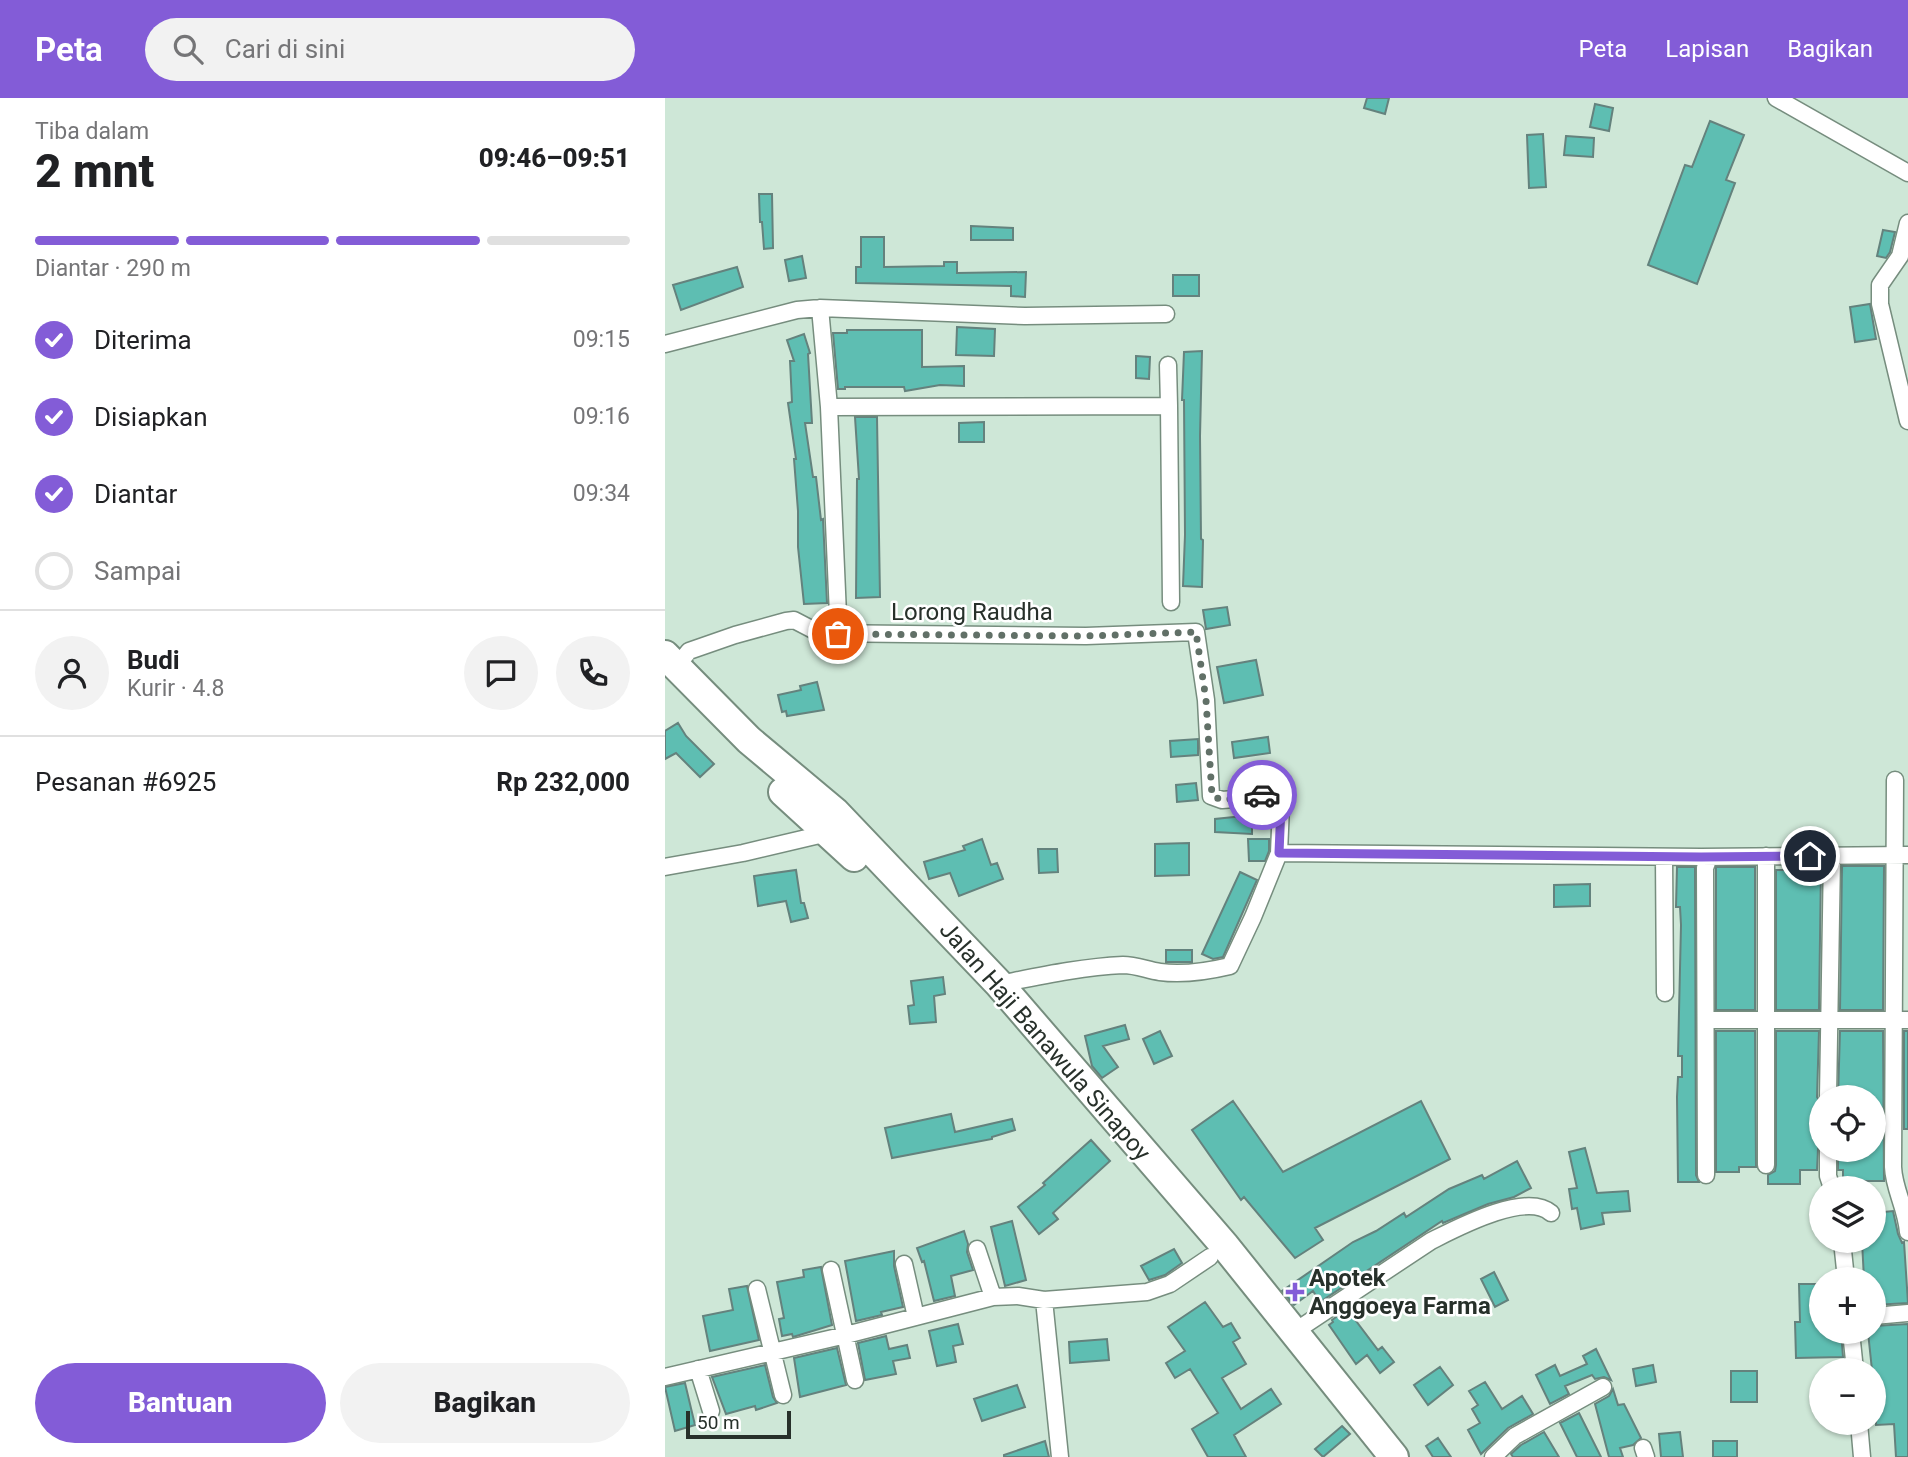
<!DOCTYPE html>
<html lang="id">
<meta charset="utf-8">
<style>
body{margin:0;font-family:Roboto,sans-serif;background:#f2f2f2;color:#202124;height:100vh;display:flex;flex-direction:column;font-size:26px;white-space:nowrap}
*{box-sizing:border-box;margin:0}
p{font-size:23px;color:#757577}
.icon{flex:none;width:38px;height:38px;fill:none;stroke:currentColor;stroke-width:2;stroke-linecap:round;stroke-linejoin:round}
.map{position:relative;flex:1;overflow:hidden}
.sheet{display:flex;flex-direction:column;background:#fff;width:665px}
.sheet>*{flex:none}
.controls{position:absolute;left:1144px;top:987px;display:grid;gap:14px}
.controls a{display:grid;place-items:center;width:77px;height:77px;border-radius:50%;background:#fff;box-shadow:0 2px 5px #0004;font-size:35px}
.scale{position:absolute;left:21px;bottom:18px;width:105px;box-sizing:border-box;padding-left:7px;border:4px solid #27302a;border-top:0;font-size:19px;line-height:24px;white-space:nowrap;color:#27302a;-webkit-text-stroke:5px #fff;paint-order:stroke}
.pin{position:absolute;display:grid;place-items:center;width:60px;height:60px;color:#fff;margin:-30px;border:4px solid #fff;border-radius:50%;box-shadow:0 2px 7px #0007}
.courier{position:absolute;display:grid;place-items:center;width:70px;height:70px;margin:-35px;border:5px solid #835cd7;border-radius:50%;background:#fff;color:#222;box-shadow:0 2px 9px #0007}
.overview em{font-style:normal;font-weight:800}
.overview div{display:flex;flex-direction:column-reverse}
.overview{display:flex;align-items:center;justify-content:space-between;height:119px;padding:0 35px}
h1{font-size:46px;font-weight:800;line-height:52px}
.bar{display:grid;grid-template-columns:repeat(4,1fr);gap:10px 7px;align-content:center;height:84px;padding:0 35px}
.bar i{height:9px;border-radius:5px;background:#e0e0e0}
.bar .selected{background:#835cd7}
.bar p{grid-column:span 4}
.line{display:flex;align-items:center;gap:18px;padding:0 35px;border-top:2px solid #e0e0e0}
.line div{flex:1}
.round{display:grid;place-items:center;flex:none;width:74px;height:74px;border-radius:37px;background:#f2f2f2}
ol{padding:0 35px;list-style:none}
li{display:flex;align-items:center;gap:21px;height:77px}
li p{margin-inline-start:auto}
li .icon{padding:7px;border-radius:50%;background:#835cd7;color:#fff;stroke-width:4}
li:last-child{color:#757577}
li i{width:38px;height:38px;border:4px solid #e0e0e0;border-radius:50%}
.cta{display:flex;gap:14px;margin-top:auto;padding:14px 35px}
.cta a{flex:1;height:80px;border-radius:42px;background:#835cd7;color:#fff;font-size:28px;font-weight:800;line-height:80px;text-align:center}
.cta a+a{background:#f2f2f2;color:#202124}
header{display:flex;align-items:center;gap:42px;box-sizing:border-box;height:98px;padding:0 35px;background:#835cd7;color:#fff}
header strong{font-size:33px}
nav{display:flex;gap:38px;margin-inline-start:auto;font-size:24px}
.search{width:490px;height:63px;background:#f2f2f2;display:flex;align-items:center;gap:18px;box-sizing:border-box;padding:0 24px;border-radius:38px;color:#757577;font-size:26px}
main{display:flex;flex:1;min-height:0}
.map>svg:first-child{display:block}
.building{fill:#5ebeb2;stroke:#64827d;stroke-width:2}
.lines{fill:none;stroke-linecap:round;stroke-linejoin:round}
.minor-casing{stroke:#768d7e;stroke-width:19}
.trunk-casing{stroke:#768d7e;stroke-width:32}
.minor{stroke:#fff;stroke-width:16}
.trunk{stroke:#fff;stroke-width:28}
.done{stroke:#617067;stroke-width:7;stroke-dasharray:0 12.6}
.route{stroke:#835cd7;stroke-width:9}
.poi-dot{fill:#835cd7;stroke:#fff;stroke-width:2.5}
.labels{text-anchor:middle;stroke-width:5;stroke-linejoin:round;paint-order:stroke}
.street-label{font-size:24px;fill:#27302a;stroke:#fff}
.poi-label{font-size:24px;font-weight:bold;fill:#27302a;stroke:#fff;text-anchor:start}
</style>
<header>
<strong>Peta</strong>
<div class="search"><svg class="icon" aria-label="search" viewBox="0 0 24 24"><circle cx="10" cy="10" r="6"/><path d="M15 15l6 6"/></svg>Cari di sini</div>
<nav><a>Peta</a><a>Lapisan</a><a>Bagikan</a></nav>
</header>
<main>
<section class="sheet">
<div class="overview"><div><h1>2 mnt</h1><p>Tiba dalam</p></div><em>09:46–09:51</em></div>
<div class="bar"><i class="selected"></i><i class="selected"></i><i class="selected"></i><i></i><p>Diantar · 290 m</p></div>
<ol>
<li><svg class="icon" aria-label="check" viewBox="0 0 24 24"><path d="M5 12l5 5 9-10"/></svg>Diterima<p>09:15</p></li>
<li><svg class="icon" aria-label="check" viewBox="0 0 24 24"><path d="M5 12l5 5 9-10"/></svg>Disiapkan<p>09:16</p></li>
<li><svg class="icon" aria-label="check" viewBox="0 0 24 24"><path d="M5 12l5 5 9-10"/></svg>Diantar<p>09:34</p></li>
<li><i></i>Sampai</li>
</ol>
<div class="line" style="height:126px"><a class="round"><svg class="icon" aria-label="person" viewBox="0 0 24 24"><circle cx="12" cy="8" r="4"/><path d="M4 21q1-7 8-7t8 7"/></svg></a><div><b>Budi</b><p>Kurir · 4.8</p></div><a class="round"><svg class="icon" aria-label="chat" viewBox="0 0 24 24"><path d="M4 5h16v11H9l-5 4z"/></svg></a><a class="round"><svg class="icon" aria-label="phone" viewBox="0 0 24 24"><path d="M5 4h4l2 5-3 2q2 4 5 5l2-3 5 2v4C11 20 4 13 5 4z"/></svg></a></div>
<div class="line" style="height:91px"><div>Pesanan #6925</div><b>Rp 232,000</b></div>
<div class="cta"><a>Bantuan</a><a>Bagikan</a></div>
</section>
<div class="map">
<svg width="1243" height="1359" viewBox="0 0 1243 1359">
<rect width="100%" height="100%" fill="#cee7d7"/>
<path class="building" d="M702 0H724L720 16 699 10Z
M930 6 948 10 944 33 925 29Z
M1045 23 1079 37 1061 82 1070 85 1032 186 983 167 1020 67 1027 69Z
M878 36 881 89 864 90 862 37Z
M901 38 929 40 928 59 899 57Z
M94 96H107L108 150 99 151 97 124H95Z
M306 128 348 130V142H306Z
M1218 132 1230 134 1225 154 1221 160 1212 158Z
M196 139H219V169L279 168V164H292V175L361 174 360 199 346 198V188L191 185V169H196Z
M137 158 141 180 124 183 120 162Z
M72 169 78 189 16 212 8 187Z
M508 177H534V198H508Z
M1205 206 1211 241 1190 244 1185 209Z
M292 229 330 231 329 258 291 257Z
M182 232H257V269L299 268V288L275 287 240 293 239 289H180V291H173L168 235H182Z
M139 236 145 255 143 256 147 325H140L148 379H151L156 422 158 421 162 505 139 506 133 449V413L129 361H131L123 305 127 304 125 263H129L122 242Z
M537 253 535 338 536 441 538 442 537 489 518 488 520 437 519 302H517L519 254Z
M471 258 485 259 484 281 471 280Z
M190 319H212L215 499 191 500 192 381H194Z
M319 324V344H294V325Z
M562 509 565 527 541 531 538 512Z
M591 562 598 597 559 605 552 569Z
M152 584 159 612 122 618 121 613 117 614 113 597 136 592 135 588Z
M13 625 21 638 49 666 35 679 11 655 0 661V633Z
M603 639 605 655 569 660 567 644Z
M533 641V657L506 659 505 643Z
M531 685 533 702 512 704 511 687Z
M569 719H587V736L550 734V721Z
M317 741 326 767 332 765 338 781 294 798 285 775 264 781 259 764 300 752 298 748Z
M583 741H604V753L600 763H584Z
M524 745V777L490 778V746Z
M373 751H392L393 774 374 775Z
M1156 768 1154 912H1111V772H1137V769Z
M1177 768H1219L1218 912H1175Z
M1012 769H1030L1031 1077 1034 1084H1013L1012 999 1013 979H1017V958H1013L1016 827 1015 809H1011Z
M1051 769H1090V912H1051Z
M131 772 136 805H139L143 820 126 824 121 803 93 808 89 778Z
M575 774 592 782 558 859 548 861 537 856Z
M925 786V808L889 809V787Z
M501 852H527V864H501Z
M278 879 280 896 269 898 271 924 245 926 243 908 249 907 246 883Z
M460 927 464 941 438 948 453 969 437 980 427 968 420 938Z
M495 933 507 958 489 966 478 941Z
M1051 933H1090L1091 1069H1074V1074H1051Z
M1111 933H1154L1152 999 1157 1007V1044L1153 1051 1152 1072H1135V1086H1103V1077L1110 1073 1111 1067Z
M1175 933H1218L1219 1083H1178V1072H1173V1052H1209V999H1173Z
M1239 933H1243V1031H1239Z
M568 1003 618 1074 756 1003 785 1061 650 1130 658 1142 630 1160 579 1099 576 1102 527 1032Z
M286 1016 290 1034 347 1021 350 1032 327 1039V1041L227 1060 220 1030Z
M426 1042 445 1063 388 1115 393 1121 374 1136 353 1109 380 1087 378 1085Z
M920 1050 932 1095 963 1093 965 1113 937 1115 939 1126 916 1131 912 1110 907 1111 904 1091 912 1090 904 1054Z
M852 1063 866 1090 849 1099 823 1106 778 1125 777 1123 655 1204 648 1193 629 1207 617 1193 688 1144 711 1133 739 1115 741 1119 784 1091 817 1077 819 1081Z
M1228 1113 1233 1136 1237 1145 1239 1144 1243 1205 1209 1207V1181H1199L1197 1143H1209V1115Z
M347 1123 361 1182 340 1188 326 1129Z
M299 1133 303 1146 302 1154 308 1172 286 1178 290 1198 269 1203 259 1163 257 1164 252 1150Z
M509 1151 517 1165 500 1177 484 1182 476 1168Z
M229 1153V1168L238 1209 216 1214 217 1217 191 1223 180 1163Z
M156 1169 167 1227 128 1239 127 1236 117 1238 114 1221 119 1220 112 1184 139 1179 138 1172Z
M829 1174 843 1202 830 1209 816 1181Z
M1134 1186H1157V1234H1176L1178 1259 1131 1260 1130 1224H1135Z
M82 1188 94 1242 45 1253 38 1218 68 1212 64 1191Z
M540 1204 558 1229 566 1225 575 1240 568 1244 581 1266 557 1280 576 1311 606 1291 616 1306 569 1337 581 1359H543L527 1331 553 1315 525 1271 510 1280 501 1265 520 1253 503 1229Z
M682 1211 713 1252 717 1249 729 1264 715 1275 702 1257 691 1266 664 1227 668 1224 667 1222Z
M293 1226 298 1246 288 1248 291 1264 272 1268 264 1233Z
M1243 1226V1359H1231L1229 1326 1211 1327 1209 1272H1207L1203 1234H1209V1228Z
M221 1238 224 1251 242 1247 245 1260 228 1263 231 1276 200 1282 193 1245Z
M442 1241 444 1262 405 1265 404 1244Z
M172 1250 181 1287 135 1299 129 1260Z
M931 1251 946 1282 939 1279 930 1281 927 1277 900 1288 904 1296 885 1306 871 1277 890 1267 895 1278 922 1266 918 1258Z
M100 1267 108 1299 112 1305 91 1312 90 1308 61 1316 47 1279Z
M988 1267 991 1284 971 1288 968 1271Z
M775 1269 788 1287 763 1307 749 1287Z
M1066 1273H1092V1304H1066Z
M820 1284 837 1311 857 1298 868 1316 843 1330 816 1356 803 1332 815 1325 807 1311 813 1307 804 1293Z
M20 1285 30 1327 10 1333 0 1289Z
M352 1287 360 1309 317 1323 309 1301Z
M948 1291 953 1307 959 1306 976 1340 968 1347 955 1350 958 1359H944L930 1306 944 1298Z
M914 1315 936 1359H912L895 1325Z
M677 1328 685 1336 658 1359 650 1351Z
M879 1334 894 1359H848L846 1356 856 1347Z
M1015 1334 1018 1359H996L994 1336Z
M773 1340 786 1359H768L761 1348Z
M380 1343 384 1359H339V1357Z
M1048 1343H1072V1359H1048Z"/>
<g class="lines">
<g class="minor-casing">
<path id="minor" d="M1111 0 1243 75
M1243 125 1235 158 1215 187V206L1243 323
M155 210 164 309 173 517
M0 246 132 212 155 210 360 218 501 216
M503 267 504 308
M164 309 504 308 506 504
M11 569 24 553 70 537 121 523 129 522 154 535 421 538 531 534 541 602 546 698 557 702 606 698 611 700 616 708 614 755 588 819 565 868C544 873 517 877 495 874 482 872 471 867 458 867 416 869 375 878 334 886
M1230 682 1228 1069C1229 1092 1241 1109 1243 1134
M614 755 1036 759 1243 757
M1101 758V1067
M999 759 1000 895
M0 769 78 755 163 735
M1041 922H1243
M1163 999 1167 758
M1163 1052V1078L1167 1090
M1041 1077 1040 770 1044 759
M1177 1143 1181 1181
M312 1151 328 1199
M239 1166 251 1219
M166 1172 190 1282
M92 1191 118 1297
M379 1202 395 1359
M1209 1218 1243 1215
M629 1234 766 1143C792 1130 861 1093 886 1115
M1186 1234 1190 1272
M33 1271 46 1313
M0 1279 181 1237 328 1199 353 1198 379 1202 482 1194 505 1186 545 1159
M1194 1325 1197 1359
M978 1350 981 1359
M828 1359 850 1338 938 1289"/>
</g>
<g class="trunk-casing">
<path id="trunk" d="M0 557 84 642 170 714 334 886 560 1148 729 1359
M118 694 189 759"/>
</g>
<use href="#minor" class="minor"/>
<use href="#trunk" class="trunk"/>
</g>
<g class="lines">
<path class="done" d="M173 536 421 538 531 534 541 602 547 698 557 702 597 697"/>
<path class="route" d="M597 697 611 700 616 708 614 755 1036 759 1145 758"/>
</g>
<path class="poi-dot" d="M626.5 1183.5h7v7h7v7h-7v7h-7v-7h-7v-7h7z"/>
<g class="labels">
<g class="street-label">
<text x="307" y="522">Lorong Raudha</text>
<text transform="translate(380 943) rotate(49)" y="8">Jalan Haji Banawula Sinapoy</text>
</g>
<g class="poi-label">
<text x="644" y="1188">Apotek<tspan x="644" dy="28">Anggoeya Farma</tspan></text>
</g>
</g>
</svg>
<div class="controls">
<a><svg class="icon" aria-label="locate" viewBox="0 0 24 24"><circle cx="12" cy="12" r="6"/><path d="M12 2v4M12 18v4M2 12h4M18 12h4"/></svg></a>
<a><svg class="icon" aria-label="layers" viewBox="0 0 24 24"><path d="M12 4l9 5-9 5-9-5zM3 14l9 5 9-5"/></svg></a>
<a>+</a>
<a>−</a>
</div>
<div class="scale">50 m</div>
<div class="pin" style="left:173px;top:536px;background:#ea580c"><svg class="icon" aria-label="bag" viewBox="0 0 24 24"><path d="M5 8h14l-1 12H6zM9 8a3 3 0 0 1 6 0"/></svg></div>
<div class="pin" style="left:1145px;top:758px;background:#1f2937"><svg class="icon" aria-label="home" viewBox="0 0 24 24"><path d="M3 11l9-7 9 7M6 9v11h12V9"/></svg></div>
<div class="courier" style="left:597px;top:697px"><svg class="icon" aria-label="car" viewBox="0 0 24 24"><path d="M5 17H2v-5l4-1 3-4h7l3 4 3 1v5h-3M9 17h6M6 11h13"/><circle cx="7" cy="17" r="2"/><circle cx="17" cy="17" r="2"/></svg></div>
</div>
</main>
